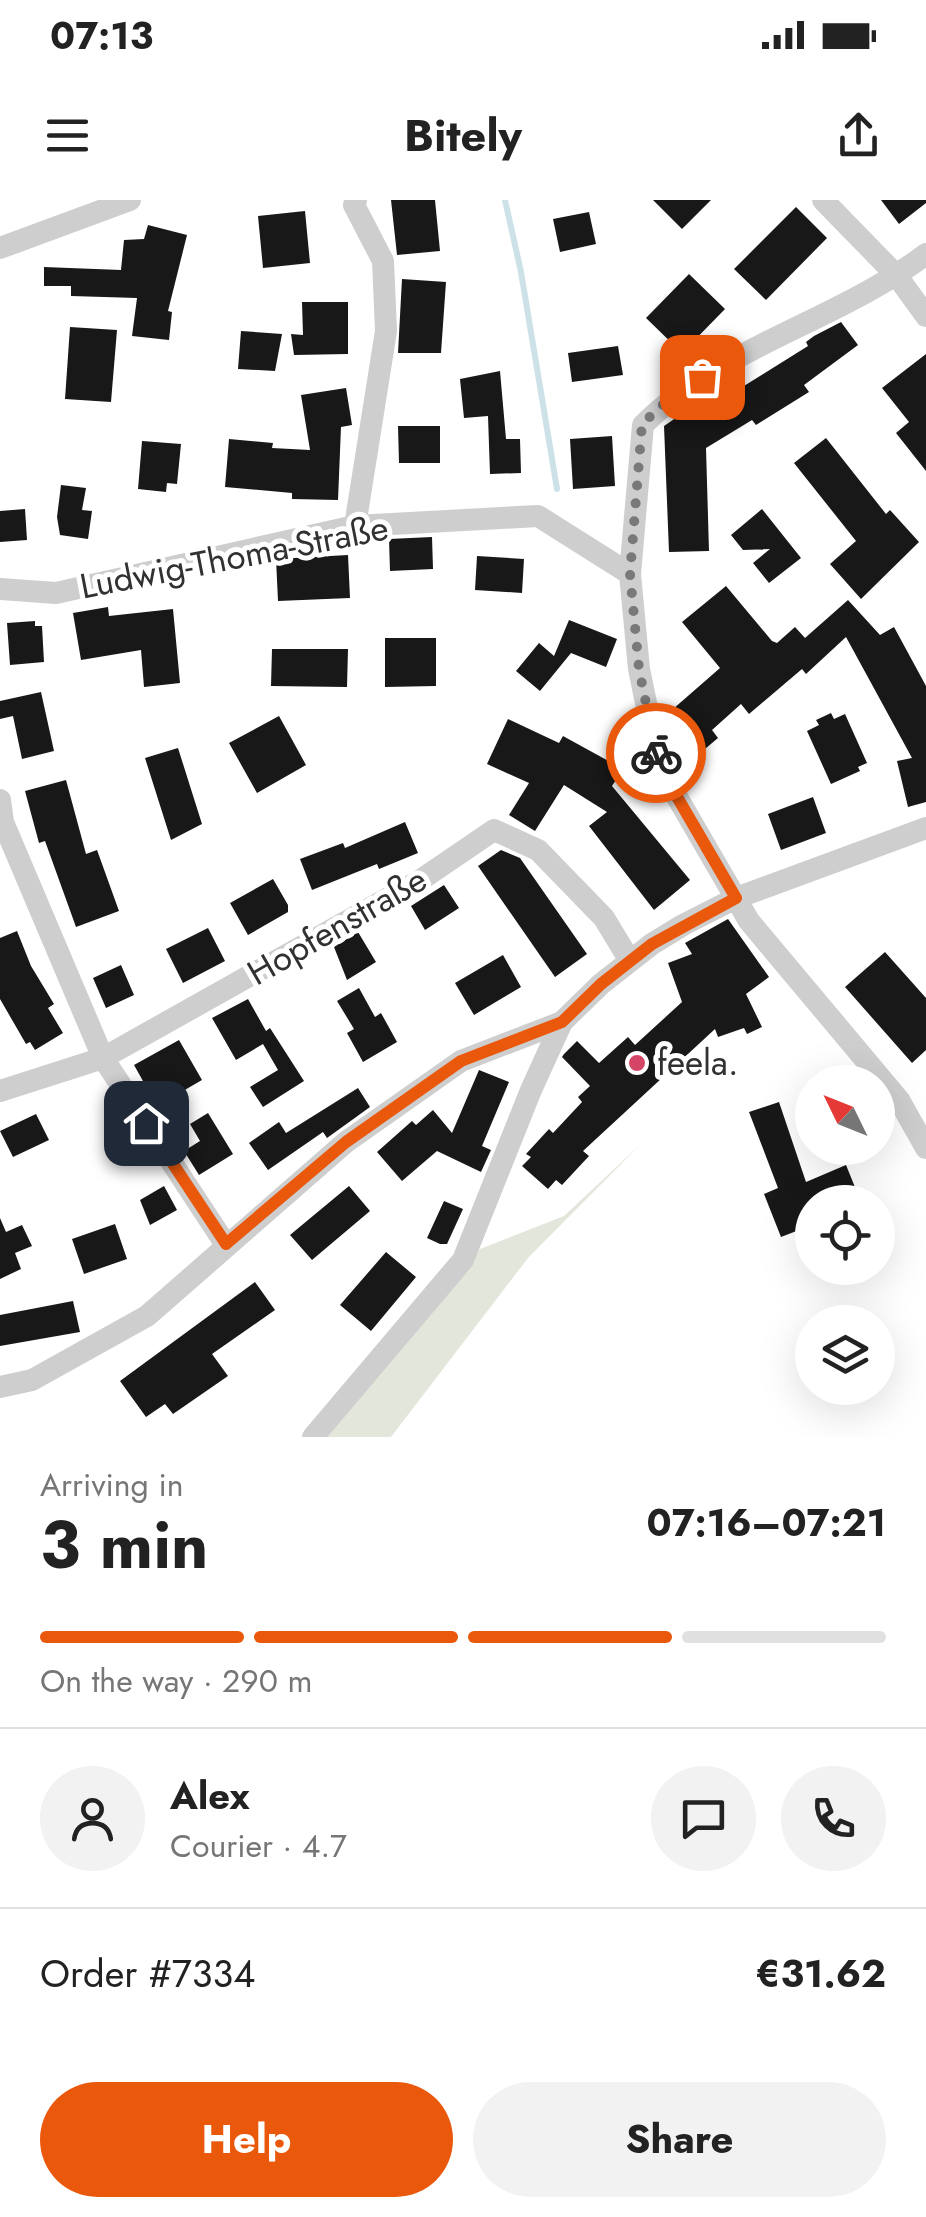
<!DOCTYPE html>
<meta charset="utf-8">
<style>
body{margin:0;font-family:Jost,sans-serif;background:#f2f2f2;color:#222;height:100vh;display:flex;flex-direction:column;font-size:38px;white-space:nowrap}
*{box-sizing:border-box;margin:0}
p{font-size:32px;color:#767676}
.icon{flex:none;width:55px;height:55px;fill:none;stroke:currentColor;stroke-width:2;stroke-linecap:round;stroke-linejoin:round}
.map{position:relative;height:1237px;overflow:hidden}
.panel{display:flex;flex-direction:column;background:#fff;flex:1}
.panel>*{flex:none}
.needle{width:65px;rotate:313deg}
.fabs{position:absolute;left:795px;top:865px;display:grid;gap:20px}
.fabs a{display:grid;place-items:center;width:100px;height:100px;border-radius:50%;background:#fff;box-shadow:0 10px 40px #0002;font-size:50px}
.pin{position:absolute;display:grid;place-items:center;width:85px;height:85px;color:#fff;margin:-42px;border-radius:20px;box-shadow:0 5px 15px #0006}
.courier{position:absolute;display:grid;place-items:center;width:100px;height:100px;margin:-50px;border:8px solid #ea580c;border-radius:50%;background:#fff;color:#222;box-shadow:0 2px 12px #0007}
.summary em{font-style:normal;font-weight:700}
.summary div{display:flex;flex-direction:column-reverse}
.summary{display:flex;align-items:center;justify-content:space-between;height:170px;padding:0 40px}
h1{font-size:65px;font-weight:700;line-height:75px}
.bar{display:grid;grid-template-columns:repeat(4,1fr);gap:15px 10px;align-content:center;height:120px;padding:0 40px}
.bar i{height:12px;border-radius:8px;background:#e0e0e0}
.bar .current{background:#ea580c}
.bar p{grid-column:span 4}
.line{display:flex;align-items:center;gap:25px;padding:0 40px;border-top:2px solid #e0e0e0}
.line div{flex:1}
.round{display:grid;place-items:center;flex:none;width:105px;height:105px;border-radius:52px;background:#f2f2f2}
.cta{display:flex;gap:20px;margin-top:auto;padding:20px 40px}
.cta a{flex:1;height:115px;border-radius:60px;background:#ea580c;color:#fff;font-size:40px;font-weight:700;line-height:115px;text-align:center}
.cta a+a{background:#f2f2f2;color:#222}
.status{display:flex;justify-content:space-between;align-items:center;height:70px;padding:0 50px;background:#fff;direction:ltr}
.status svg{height:28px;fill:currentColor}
header{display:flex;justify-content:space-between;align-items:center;height:130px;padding:0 40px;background:#fff;font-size:45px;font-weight:700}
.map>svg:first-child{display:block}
.green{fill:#e3e7db}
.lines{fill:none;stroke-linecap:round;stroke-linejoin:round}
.stream{stroke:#cce1e8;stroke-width:6}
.building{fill:#181818}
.minor{stroke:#cecece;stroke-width:22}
.done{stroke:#797979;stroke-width:10;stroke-dasharray:0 18}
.route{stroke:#ea580c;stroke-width:12}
.poi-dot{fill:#d54666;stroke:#fff;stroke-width:4}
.labels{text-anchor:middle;stroke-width:10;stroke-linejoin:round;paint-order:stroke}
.street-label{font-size:35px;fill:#313131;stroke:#fff}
.poi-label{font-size:35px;fill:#313131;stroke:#fff;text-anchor:start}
</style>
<div class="status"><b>07:13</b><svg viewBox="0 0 49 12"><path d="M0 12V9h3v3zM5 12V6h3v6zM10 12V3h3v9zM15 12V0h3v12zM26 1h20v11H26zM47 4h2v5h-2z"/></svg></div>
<header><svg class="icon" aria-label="menu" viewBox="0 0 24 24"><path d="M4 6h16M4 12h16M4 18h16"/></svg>Bitely<svg class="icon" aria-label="share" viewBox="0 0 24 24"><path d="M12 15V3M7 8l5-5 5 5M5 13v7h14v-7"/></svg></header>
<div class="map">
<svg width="926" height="1237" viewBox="0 0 926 1237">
<rect width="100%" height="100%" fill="#fff"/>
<path class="green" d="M641 944 528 1058 391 1237H323L480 1049 564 1016Z"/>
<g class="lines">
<path class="stream" d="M505 0 521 72 557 289"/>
</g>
<path class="building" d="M391 0H435L440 51 397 55Z
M653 0H711L682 29Z
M881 0H926V3L899 24Z
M796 7 827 38 766 100 734 69Z
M305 11 310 63 263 68 258 16Z
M589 12 596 44 560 52 553 19Z
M148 25 187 35 168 111 172 112 169 140 132 136 137 98 71 96V86H44V67L121 70 124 40 144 39Z
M689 74 725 109 682 153 646 118Z
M402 79 446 82 441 153H398Z
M302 102H348V154L294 155 291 134 303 135Z
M841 122 858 145 804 185 809 192 756 225 752 220 706 248 709 351 669 352 664 226 705 198 710 207 808 146 806 142 814 136Z
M70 127 117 130 111 202 65 199Z
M241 131 282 134 275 171 238 169Z
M618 146 623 175 572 182 568 153Z
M926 154V271L896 233 909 222 882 188Z
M500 171 506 239H520L521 273 490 274 488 216 464 218 460 179Z
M346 188 352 225 341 227 338 300 292 299V293L225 287 229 239 273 243 272 248 310 250 301 195Z
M398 226H440V263H399Z
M612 236 615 286 573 289 570 239Z
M826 238 886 314 890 310 919 342 861 399 830 364 856 341 794 263Z
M142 241 181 244 177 284 167 283 166 292 138 289Z
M61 285 86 288 82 310 92 311 88 339 60 335 57 317Z
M25 309 27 340 0 342V311Z
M762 309 801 358 769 383 753 363 770 349 743 350 731 335Z
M432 337 433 369 390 371 389 339Z
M348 355 350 398 278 401 276 359Z
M477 356 524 359 522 393 475 390Z
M726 386 772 441 777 443 795 427 805 438 848 400 880 435 894 427 926 486V602L908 607 897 561 912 558 846 437 806 474 802 469 749 514 741 504 712 530 718 538 699 554 665 516 720 468 682 422Z
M108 407 109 416 173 409 180 483 144 487 141 450 81 460 73 413Z
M569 420 617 439 606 467 571 453 540 491 516 471 539 443 554 456Z
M35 421V426H42L44 462 10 465 7 423Z
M385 438H436V486L385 487Z
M272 449H348L347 487 271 486Z
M41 492 54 551 22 559 13 516 0 519V501Z
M831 513 834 519 845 514 867 563 858 567 860 571 831 584 807 531 819 525 816 520Z
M279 516 306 565 257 593 229 543Z
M508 519 559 543 563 536 623 569 612 586 690 680 654 710 589 626 607 612 564 585 535 631 509 615 529 583 487 564Z
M178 548 202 624 171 640 145 558Z
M66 580 86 654 97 650 119 711 76 727 45 641 39 643 25 591Z
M813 597 826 633 781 650 768 614Z
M405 622 418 653 379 669 377 664 312 690 300 659 343 643 345 648Z
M501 650 520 658 587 754 555 777 478 666Z
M273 679 288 705V712L248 735 230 703Z
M444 685 459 708 425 730 411 706Z
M728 719 769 777 746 794 762 827 747 834 744 828 718 837 715 829 583 951 589 956 562 985 556 980 548 989 522 966 531 957 526 954 549 929 553 933 582 902 578 897 590 886 562 857 564 854 577 841 599 863 628 837 635 845 682 802 668 763 692 754 685 743Z
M208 728 225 761 183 783 166 749Z
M17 731 31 766 54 804 48 808 63 833 35 850 30 842 26 844 0 799V738Z
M358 732 376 762 347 780 334 747Z
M885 752 926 798V850L912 863 845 787Z
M503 755 521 787 474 815 455 783Z
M121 765 134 795 106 808 93 778Z
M359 788 375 817 381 813 397 842 363 862 347 833 354 829 337 801Z
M248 799 266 831 270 828 304 881 263 907 250 887 278 870 263 844 236 860 212 818Z
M179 840 202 880 157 906 134 865Z
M479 870 509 882 482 946 491 950 481 972 437 951 402 981 377 952 412 921 416 925 433 910 452 933Z
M358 888 370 907 327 938 323 932 268 970 249 943 279 922 286 933Z
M779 902 806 982 846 965 861 1002H812V1025L781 1037 764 994 778 988 749 912Z
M208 913 233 954 199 975 184 951 200 941 190 924Z
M36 914 49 940 13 957 0 931Z
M164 986 177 1010 150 1025 140 1000Z
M349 986 370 1011 312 1060 290 1035Z
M444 1001 463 1009 447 1044H440L427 1038Z
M0 1018 6 1032 22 1025 32 1046 15 1053 21 1069 0 1079Z
M115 1024 127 1059 84 1074 72 1039Z
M386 1052 416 1077 371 1131 340 1105Z
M255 1082 275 1110 212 1154 228 1176 173 1214 165 1204 146 1217 120 1181Z
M73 1101 80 1132 0 1146V1115Z"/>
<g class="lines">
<path class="minor" d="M823 0 897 76 926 116
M0 48 130 0
M926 54C838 121 722 146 643 225L630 374 639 469 659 566 749 721 899 900 926 948
M355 326 386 131 383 61 354 5 356 0
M0 389 56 393 355 326 538 316 630 374
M0 600 3 622 103 858 226 1045
M0 891 103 858 422 679 494 630 538 650 604 718 630 761
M0 1187 32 1180 147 1116 346 942 461 861 562 822
M313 1237 463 1060 531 890 562 822 601 784 652 744 683 725 736 698 926 628"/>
</g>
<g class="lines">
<path class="done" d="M656 553 639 469 630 374 642 224 667 201 702 177"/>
<path class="route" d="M146 923 226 1044 346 942 461 861 562 822 601 784 652 744 736 698 659 566 656 553"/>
</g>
<circle class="poi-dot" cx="637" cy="863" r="10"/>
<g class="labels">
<g class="street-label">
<text transform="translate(234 357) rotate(-11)" y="12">Ludwig-Thoma-Straße</text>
<text transform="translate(337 726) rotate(-30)" y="12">Hopfenstraße</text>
</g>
<g class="poi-label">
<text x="657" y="875">feela.</text>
</g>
</g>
</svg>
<div class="fabs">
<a><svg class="needle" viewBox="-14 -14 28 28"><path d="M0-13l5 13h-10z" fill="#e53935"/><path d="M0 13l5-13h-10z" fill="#767676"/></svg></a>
<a><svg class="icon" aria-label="locate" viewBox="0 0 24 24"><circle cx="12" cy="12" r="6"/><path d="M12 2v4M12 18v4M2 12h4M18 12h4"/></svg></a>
<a><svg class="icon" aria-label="layers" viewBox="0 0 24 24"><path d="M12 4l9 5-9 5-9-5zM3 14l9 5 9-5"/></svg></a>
</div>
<div class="pin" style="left:702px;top:177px;background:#ea580c"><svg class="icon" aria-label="bag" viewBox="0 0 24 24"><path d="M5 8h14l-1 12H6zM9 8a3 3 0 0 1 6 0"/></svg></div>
<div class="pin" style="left:146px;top:923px;background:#1f2937"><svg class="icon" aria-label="home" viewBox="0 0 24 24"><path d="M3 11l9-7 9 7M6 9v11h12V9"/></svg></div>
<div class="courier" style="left:656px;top:553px"><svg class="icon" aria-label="bike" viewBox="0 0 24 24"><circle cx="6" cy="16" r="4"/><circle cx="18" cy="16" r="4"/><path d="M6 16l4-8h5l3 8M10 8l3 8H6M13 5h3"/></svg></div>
</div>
<section class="panel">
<div class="summary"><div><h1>3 min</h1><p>Arriving in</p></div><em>07:16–07:21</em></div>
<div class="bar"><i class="current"></i><i class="current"></i><i class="current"></i><i></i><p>On the way · 290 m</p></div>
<div class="line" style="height:180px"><a class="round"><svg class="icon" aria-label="person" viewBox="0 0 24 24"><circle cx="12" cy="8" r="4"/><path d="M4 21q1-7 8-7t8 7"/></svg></a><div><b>Alex</b><p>Courier · 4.7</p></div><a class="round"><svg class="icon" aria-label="chat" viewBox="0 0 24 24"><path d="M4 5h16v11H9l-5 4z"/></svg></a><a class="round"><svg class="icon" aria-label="phone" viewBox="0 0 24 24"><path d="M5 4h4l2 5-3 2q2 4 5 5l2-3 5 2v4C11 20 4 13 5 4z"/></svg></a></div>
<div class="line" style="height:130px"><div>Order #7334</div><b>€31.62</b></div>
<div class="cta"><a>Help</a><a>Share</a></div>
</section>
